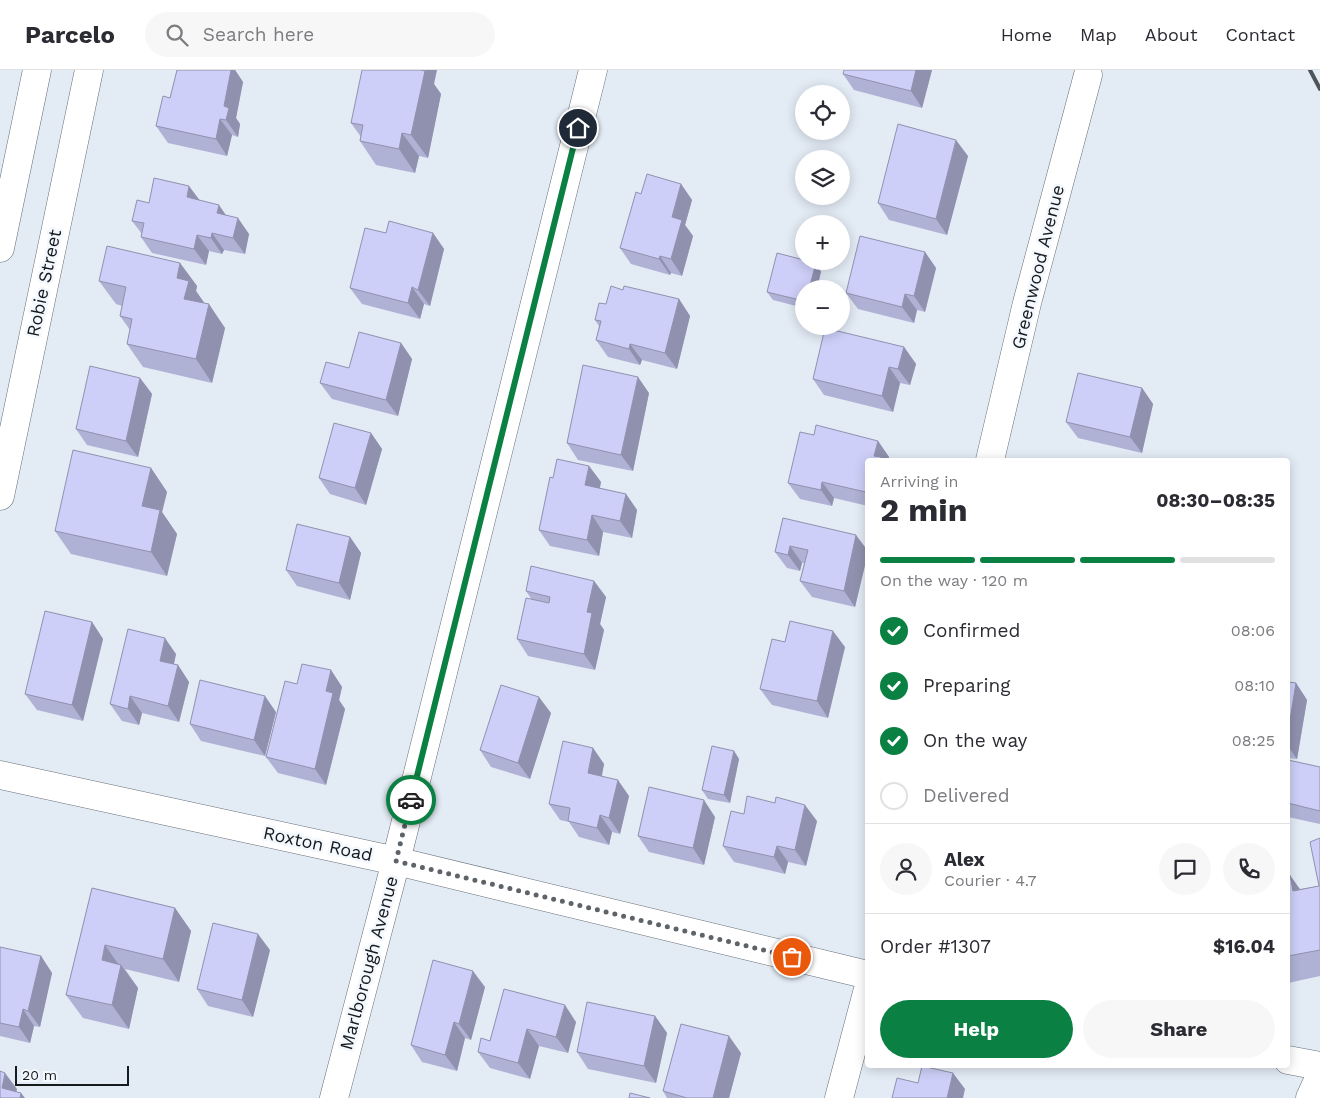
<!DOCTYPE html>
<meta charset="utf-8">
<style>
body{margin:0;font-family:"Work Sans",sans-serif;background:#f7f7f7;color:#2b2b33;height:100vh;display:flex;flex-direction:column;font-size:19px;white-space:nowrap}
*{box-sizing:border-box;margin:0}
p{font-size:16px;color:#7c7c81}
.icon{flex:none;width:28px;height:28px;fill:none;stroke:currentColor;stroke-width:2;stroke-linecap:round;stroke-linejoin:round}
.map{position:relative;flex:1;overflow:hidden}
.sheet{position:absolute;left:865px;top:388px;width:425px;height:610px;display:flex;flex-direction:column;background:#fff;border-radius:5px;box-shadow:0 2px 12px #0003}
.sheet>*{flex:none}
.tools{position:absolute;left:795px;top:15px;display:grid;gap:10px}
.tools a{display:grid;place-items:center;width:55px;height:55px;border-radius:50%;background:#fff;box-shadow:0 2px 12px #0003;font-size:25px}
.scale{position:absolute;left:15px;bottom:12px;width:114px;box-sizing:border-box;padding-left:5px;border:2px solid #171a1d;border-top:0;font-size:14px;line-height:18px;white-space:nowrap;color:#171a1d;-webkit-text-stroke:4px #f3f8fe;paint-order:stroke}
.pin{position:absolute;display:grid;place-items:center;width:42px;height:42px;color:#fff;margin:-21px;border:2px solid #fff;border-radius:50%;box-shadow:0 1px 5px #0007}
.courier{position:absolute;display:grid;place-items:center;width:50px;height:50px;margin:-25px;border:4px solid #0b8043;border-radius:50%;background:#fff;color:#222;box-shadow:0 1px 6px #0007}
.headline em{font-style:normal;font-weight:700}
.headline div{display:flex;flex-direction:column-reverse}
.headline{display:flex;align-items:center;justify-content:space-between;height:85px;padding:0 15px}
h1{font-size:32px;font-weight:700;line-height:38px}
.bar{display:grid;grid-template-columns:repeat(4,1fr);gap:8px 5px;align-content:center;height:60px;padding:0 15px}
.bar i{height:6px;border-radius:4px;background:#e1e1e2}
.bar .active{background:#0b8043}
.bar p{grid-column:span 4}
.line{display:flex;align-items:center;gap:12px;padding:0 15px;border-top:1px solid #e1e1e2}
.line div{flex:1}
.round{display:grid;place-items:center;flex:none;width:52px;height:52px;border-radius:26px;background:#f7f7f7}
ol{padding:0 15px;list-style:none}
li{display:flex;align-items:center;gap:15px;height:55px}
li p{margin-inline-start:auto}
li .icon{padding:5px;border-radius:50%;background:#0b8043;color:#fff;stroke-width:4}
li:last-child{color:#7c7c81}
li i{width:28px;height:28px;border:2px solid #e1e1e2;border-radius:50%}
.primary-button{display:flex;gap:10px;margin-top:auto;padding:10px 15px}
.primary-button a{flex:1;height:58px;border-radius:30px;background:#0b8043;color:#fff;font-size:20px;font-weight:700;line-height:58px;text-align:center}
.primary-button a+a{background:#f7f7f7;color:#2b2b33}
header{display:flex;align-items:center;gap:30px;box-sizing:border-box;height:70px;padding:0 25px;background:#fff;border-bottom:1px solid #e1e1e2}
header strong{font-size:24px}
nav{display:flex;gap:28px;margin-inline-start:auto;font-size:18px}
.search{width:350px;height:45px;background:#f7f7f7;display:flex;align-items:center;gap:12px;box-sizing:border-box;padding:0 18px;border-radius:28px;color:#7c7c81;font-size:19px}
.map>svg:first-child{display:block}
.lines{fill:none;stroke-linecap:round;stroke-linejoin:round}
.minor-casing{stroke:#676f77;stroke-width:29}
.minor{stroke:#fff;stroke-width:28}
.rail{stroke:#4f5358;stroke-width:4}
.wall{fill:#b0b2d5}
.shaded-wall{fill:#9091ae}
.building{fill:#cdcff8;stroke:#9091ae}
.done{stroke:#5e6369;stroke-width:5;stroke-dasharray:0 9}
.route{stroke:#0b8043;stroke-width:6}
.labels{text-anchor:middle;stroke-width:5;stroke-linejoin:round;paint-order:stroke}
.street-label{font-size:18px;fill:#171a1d;stroke:#f3f8fe}
</style>
<header>
<strong>Parcelo</strong>
<div class="search"><svg class="icon" aria-label="search" viewBox="0 0 24 24"><circle cx="10" cy="10" r="6"/><path d="M15 15l6 6"/></svg>Search here</div>
<nav><a>Home</a><a>Map</a><a>About</a><a>Contact</a></nav>
</header>
<div class="map">
<svg width="1320" height="1028" viewBox="0 0 1320 1028">
<rect width="100%" height="100%" fill="#e3ebf5"/>
<g class="lines">
<g class="minor-casing">
<path id="minor" d="M0 178 37 0
M990 390 1027 233 1088 5
M0 426 89 0
M0 705 396 791 868 905
M1288 990 1320 996
M334 1028 396 791 593 0
M839 1028 868 919
M1310 1028 1320 1006"/>
</g>
<use href="#minor" class="minor"/>
<path class="rail" d="M1310 0 1320 19"/>
</g>
<path class="wall" d="M177 0H235L243 12 236 48 240 54 238 67 232 65 227 86 168 73 156 56 170 28Z
M932 0 922 38 854 20 843 4Z
M434 14 441 24 428 88 419 86 415 103 376 95 360 71 361 67 351 53Z
M968 86 947 165 889 150 878 133Z
M681 114 692 130 685 155 693 166 682 206 671 203 670 205 631 194 620 178 641 124Z
M199 130 226 145 249 164 245 184 224 180 222 184 209 181 206 195 152 183 141 167 142 164 132 151 149 133Z
M386 163H433L444 179 430 236 424 234 420 249 362 234 350 218Z
M925 182 936 198 925 242 917 240 914 253 858 239 846 223Z
M180 193 197 216 196 221 205 234 225 258 212 313 143 297 127 274 130 260 120 246 122 236 116 234 99 211Z
M816 193 821 202 804 219V238L773 230 767 222Z
M623 220 679 229 690 246 677 299 642 290 640 295 608 287 596 270 599 256 595 250 606 234Z
M401 273 412 289 398 346 332 329 320 313Z
M904 277 916 294 910 315 900 313 893 342 824 325 813 309Z
M140 308 152 324 138 387 87 375 76 359Z
M1142 318 1153 334 1142 383 1078 368 1066 352Z
M649 323 633 401 578 390 567 373Z
M371 363 382 379 366 435 330 424 319 408Z
M814 365 878 371 889 387 868 390V436L834 428 832 436 800 429 788 413Z
M589 396 601 412 600 418 626 424 637 440 632 468 603 462 599 486 550 476 539 460 553 408Z
M151 398 167 422 162 442 177 464 167 506 71 484 55 461Z
M783 448 868 481 855 537 812 527 800 511 804 493H802L800 501 787 498 775 482Z
M350 467 361 483 350 530 297 516 286 500Z
M594 511 606 527 600 554 604 560 595 600 528 586 517 569 532 530 526 521Z
M92 552 103 569 83 651 37 640 25 624Z
M785 572 845 577 828 648 772 635 760 619Z
M176 584 174 594 178 595 189 612 179 652 142 643 139 655 122 651 110 634Z
M331 600 342 617 339 630 345 639 326 715 278 703 266 687 297 614Z
M1288 612 1296 613 1307 630 1297 689 1288 688Z
M276 642 265 686 201 671 190 654Z
M551 643 530 709 491 697 480 680Z
M593 678 604 694 602 706 629 726 620 764 612 762 609 775 579 767 569 752 560 750 549 734Z
M734 681 739 689 730 733 708 729 702 720Z
M1288 690 1320 697V754L1288 747Z
M744 744 817 751 806 796 788 792 785 804 734 792 723 776Z
M715 747 704 795 649 782 638 766Z
M1320 768V906L1288 913V805L1300 819 1319 816Z
M92 818 175 838 191 861 179 912 125 899 138 918 129 959 83 948 66 925Z
M0 877 41 886 52 903 40 957 34 956 30 973 0 966Z
M270 880 253 947 208 936 197 919Z
M485 917 471 970 465 968 457 1001 422 992 411 975Z
M504 919 576 952 568 983 539 976 530 1009 490 998 478 982 490 971Z
M655 946 667 963 656 1013 588 999 577 982Z
M741 983 729 1028H667L663 1021Z"/>
<path class="shaded-wall" d="M231 0H235L243 12 236 48 240 54 238 67 226 50 224 36Z
M417 0H437L434 14 441 24 428 88 411 65Z
M916 0H932L922 38 911 21Z
M220 49 232 65 227 86 216 69Z
M402 63 419 86 415 103 399 79Z
M956 70 968 86 947 165 936 149Z
M681 114 692 130 685 155 693 166 682 206 671 189 672 147Z
M189 116 201 132 187 127Z
M219 135 230 151 217 143Z
M238 148 249 164 245 184 233 168Z
M212 163 224 180 222 184 211 168Z
M433 163 444 179 430 236 418 220Z
M197 165 209 181 206 195 194 179Z
M925 182 936 198 925 242 914 226Z
M660 186 671 203 670 205 659 189Z
M180 193 197 216 196 221 205 234 184 229 177 208Z
M816 193 821 202 817 219H809Z
M412 217 424 234 420 249 408 233Z
M905 224 917 240 914 253 902 237Z
M679 229 690 246 677 299 665 283Z
M209 234 225 258 212 313 196 289Z
M401 273 412 289 398 346 386 330Z
M630 274 642 290 640 295 629 279Z
M904 277 916 294 910 315 898 299Z
M889 297 900 313 893 342 882 326Z
M638 307 649 323 633 401 621 385Z
M140 308 152 324 138 387 126 371Z
M1142 318 1153 334 1142 383 1130 367Z
M371 363 382 379 366 435 355 418Z
M878 371 889 387V390H877L874 386Z
M589 396 601 412 597 431 585 415Z
M151 398 167 422 162 442 177 464 167 506 151 482 142 436Z
M822 412 834 428 832 436 821 420Z
M868 413V425L866 422Z
M626 424 637 440 632 468 620 451Z
M592 445 603 462 599 486 587 470Z
M856 465 868 481V483L855 537 844 521Z
M350 467 361 483 350 530 339 513Z
M790 476 802 493 800 501 788 485Z
M594 511 606 527 600 554 604 560 595 600 584 584 587 542Z
M92 552 103 569 83 651 72 635Z
M833 561 845 577 828 648 817 631Z
M165 568 176 584 171 607 160 591Z
M178 595 189 612 179 652 168 636Z
M331 600 342 617 339 630 345 639 326 715 315 699 326 621Z
M1296 613 1307 630 1297 689 1288 676V662Z
M130 626 142 643 139 655 128 639Z
M265 626 276 642 265 686 254 670Z
M539 627 551 643 530 709 518 693Z
M593 678 604 694 599 719 588 703Z
M734 681 739 689 730 733 724 725Z
M618 710 629 726 620 764 609 748Z
M704 730 715 747 704 795 693 778Z
M805 735 817 751 806 796 795 780Z
M600 745 612 762 609 775 597 758Z
M777 776 788 792 785 804 774 787Z
M1290 805 1306 828 1293 821Z
M175 838 191 861 179 912 163 889Z
M258 864 270 880 253 947 242 930Z
M105 875 121 898V895L138 918 129 959 112 935 102 890Z
M41 886 52 903 40 957 28 941Z
M473 901 485 917 471 970 459 954Z
M565 935 576 952 568 983 556 967Z
M23 939 34 956 30 973 19 957Z
M655 946 667 963 656 1013 644 996Z
M454 952 465 968 457 1001 445 985Z
M527 959 539 976 530 1009 518 993Z
M729 966 741 983 729 1028H713Z
M5 1003 17 1019 15 1028 2 1018Z
M953 1003 965 1019 963 1028H947Z
M21 1023 25 1028H20Z"/>
<path class="building" d="M177 0H231L224 36 229 38 226 50 220 49 216 69 156 56 163 26 170 28Z
M362 0H421L425 1 411 65 402 63 399 79 360 71 363 55 351 53Z
M844 0H916L911 21 843 4Z
M898 54 956 70 936 149 878 133Z
M647 104 681 114 672 147 682 150 671 189 660 186 659 189 620 178 636 122 641 124Z
M154 108 189 116 187 127 219 135 217 143 238 148 233 168 212 163 211 168 197 165 194 179 141 167 144 153 132 151 137 130 149 133Z
M389 151 433 163 418 220 412 217 408 233 350 218 365 158 386 163Z
M860 166 925 182 914 226 905 224 902 237 846 223Z
M107 176 180 193 177 208 189 211 184 229 209 234 196 289 127 274 132 249 120 246 126 217 99 211Z
M777 183 804 190V191H807L816 193 809 219H804V231L767 222Z
M611 216 623 220 624 216 679 229 665 283 630 274 629 279 596 270 601 251 595 250 599 233 606 234Z
M825 258 904 277 898 299 889 297 882 326 813 309Z
M359 262 401 273 386 330 320 313 326 292 349 298Z
M583 295 638 307 621 385 567 373Z
M90 296 140 308 126 371 76 359Z
M1078 303 1142 318 1130 367 1066 352Z
M334 353 371 363 355 418 319 408Z
M816 355 878 371 874 386 881 387V390H868V413L866 422 822 412 821 420 788 413 800 362 814 365Z
M73 380 151 398 142 436 160 440 151 482 55 461Z
M557 389 589 396 585 415 626 424 620 451 592 445 587 470 539 460 550 407 553 408Z
M783 448 856 465 844 521 800 511 808 480 790 476 788 485 775 482Z
M297 454 350 467 339 513 286 500Z
M531 496 594 511 587 542 592 543 584 584 517 569 526 528 549 533 550 527 526 521Z
M45 541 92 552 72 635 25 624Z
M790 551 833 561 817 631 760 619 772 569 785 572Z
M128 559 165 568 160 591 178 595 168 636 130 626 128 639 110 634Z
M302 594 331 600 326 621 333 623 315 699 266 687 285 611 297 614Z
M200 610 265 626 254 670 190 654Z
M1288 612 1296 613 1288 662Z
M501 615 539 627 518 693 480 680Z
M563 671 593 678 588 703 618 710 609 748 600 745 597 758 568 751 570 738 549 734Z
M712 676 734 681 724 725 702 720Z
M1288 690 1320 697V741L1288 733Z
M649 717 704 730 693 778 638 766Z
M747 726 775 733 776 727 805 735 795 780 777 776 774 787 723 776 731 741 744 744Z
M1320 768V880L1288 886V805H1290L1293 821 1319 816 1310 772Z
M92 818 175 838 163 889 105 875 102 890 121 895 112 935 66 925Z
M213 853 258 864 242 930 197 919Z
M0 877 41 886 28 941 23 939 19 957 0 953Z
M433 890 473 901 459 954 454 952 445 985 411 975Z
M504 919 565 935 556 967 527 959 518 993 478 982 481 968 490 971Z
M587 932 655 946 644 996 577 982Z
M681 954 729 966 713 1028H687L663 1021Z
M922 996 953 1003 947 1028H892L897 1008 918 1013Z
M0 1001 5 1003 2 1018 21 1023 20 1028H0Z
M630 1023 650 1028H629Z"/>
<g class="lines">
<path class="done" d="M411 730 396 791 792 887"/>
<path class="route" d="M411 730 578 58"/>
</g>
<g class="labels">
<g class="street-label">
<text transform="translate(1038 197) rotate(-76)" y="6">Greenwood Avenue</text>
<text transform="translate(44 213) rotate(-78)" y="6">Robie Street</text>
<text transform="translate(318 774) rotate(12)" y="6">Roxton Road</text>
<text transform="translate(369 893) rotate(-75)" y="6">Marlborough Avenue</text>
</g>
</g>
</svg>
<div class="tools">
<a><svg class="icon" aria-label="locate" viewBox="0 0 24 24"><circle cx="12" cy="12" r="6"/><path d="M12 2v4M12 18v4M2 12h4M18 12h4"/></svg></a>
<a><svg class="icon" aria-label="layers" viewBox="0 0 24 24"><path d="M12 4l9 5-9 5-9-5zM3 14l9 5 9-5"/></svg></a>
<a>+</a>
<a>−</a>
</div>
<div class="scale">20 m</div>
<div class="pin" style="left:792px;top:887px;background:#ea580c"><svg class="icon" aria-label="bag" viewBox="0 0 24 24"><path d="M5 8h14l-1 12H6zM9 8a3 3 0 0 1 6 0"/></svg></div>
<div class="pin" style="left:578px;top:58px;background:#1f2937"><svg class="icon" aria-label="home" viewBox="0 0 24 24"><path d="M3 11l9-7 9 7M6 9v11h12V9"/></svg></div>
<div class="courier" style="left:411px;top:730px"><svg class="icon" aria-label="car" viewBox="0 0 24 24"><path d="M5 17H2v-5l4-1 3-4h7l3 4 3 1v5h-3M9 17h6M6 11h13"/><circle cx="7" cy="17" r="2"/><circle cx="17" cy="17" r="2"/></svg></div>
<section class="sheet">
<div class="headline"><div><h1>2 min</h1><p>Arriving in</p></div><em>08:30–08:35</em></div>
<div class="bar"><i class="active"></i><i class="active"></i><i class="active"></i><i></i><p>On the way · 120 m</p></div>
<ol>
<li><svg class="icon" aria-label="check" viewBox="0 0 24 24"><path d="M5 12l5 5 9-10"/></svg>Confirmed<p>08:06</p></li>
<li><svg class="icon" aria-label="check" viewBox="0 0 24 24"><path d="M5 12l5 5 9-10"/></svg>Preparing<p>08:10</p></li>
<li><svg class="icon" aria-label="check" viewBox="0 0 24 24"><path d="M5 12l5 5 9-10"/></svg>On the way<p>08:25</p></li>
<li><i></i>Delivered</li>
</ol>
<div class="line" style="height:90px"><a class="round"><svg class="icon" aria-label="person" viewBox="0 0 24 24"><circle cx="12" cy="8" r="4"/><path d="M4 21q1-7 8-7t8 7"/></svg></a><div><b>Alex</b><p>Courier · 4.7</p></div><a class="round"><svg class="icon" aria-label="chat" viewBox="0 0 24 24"><path d="M4 5h16v11H9l-5 4z"/></svg></a><a class="round"><svg class="icon" aria-label="phone" viewBox="0 0 24 24"><path d="M5 4h4l2 5-3 2q2 4 5 5l2-3 5 2v4C11 20 4 13 5 4z"/></svg></a></div>
<div class="line" style="height:65px"><div>Order #1307</div><b>$16.04</b></div>
<div class="primary-button"><a>Help</a><a>Share</a></div>
</section>
</div>
